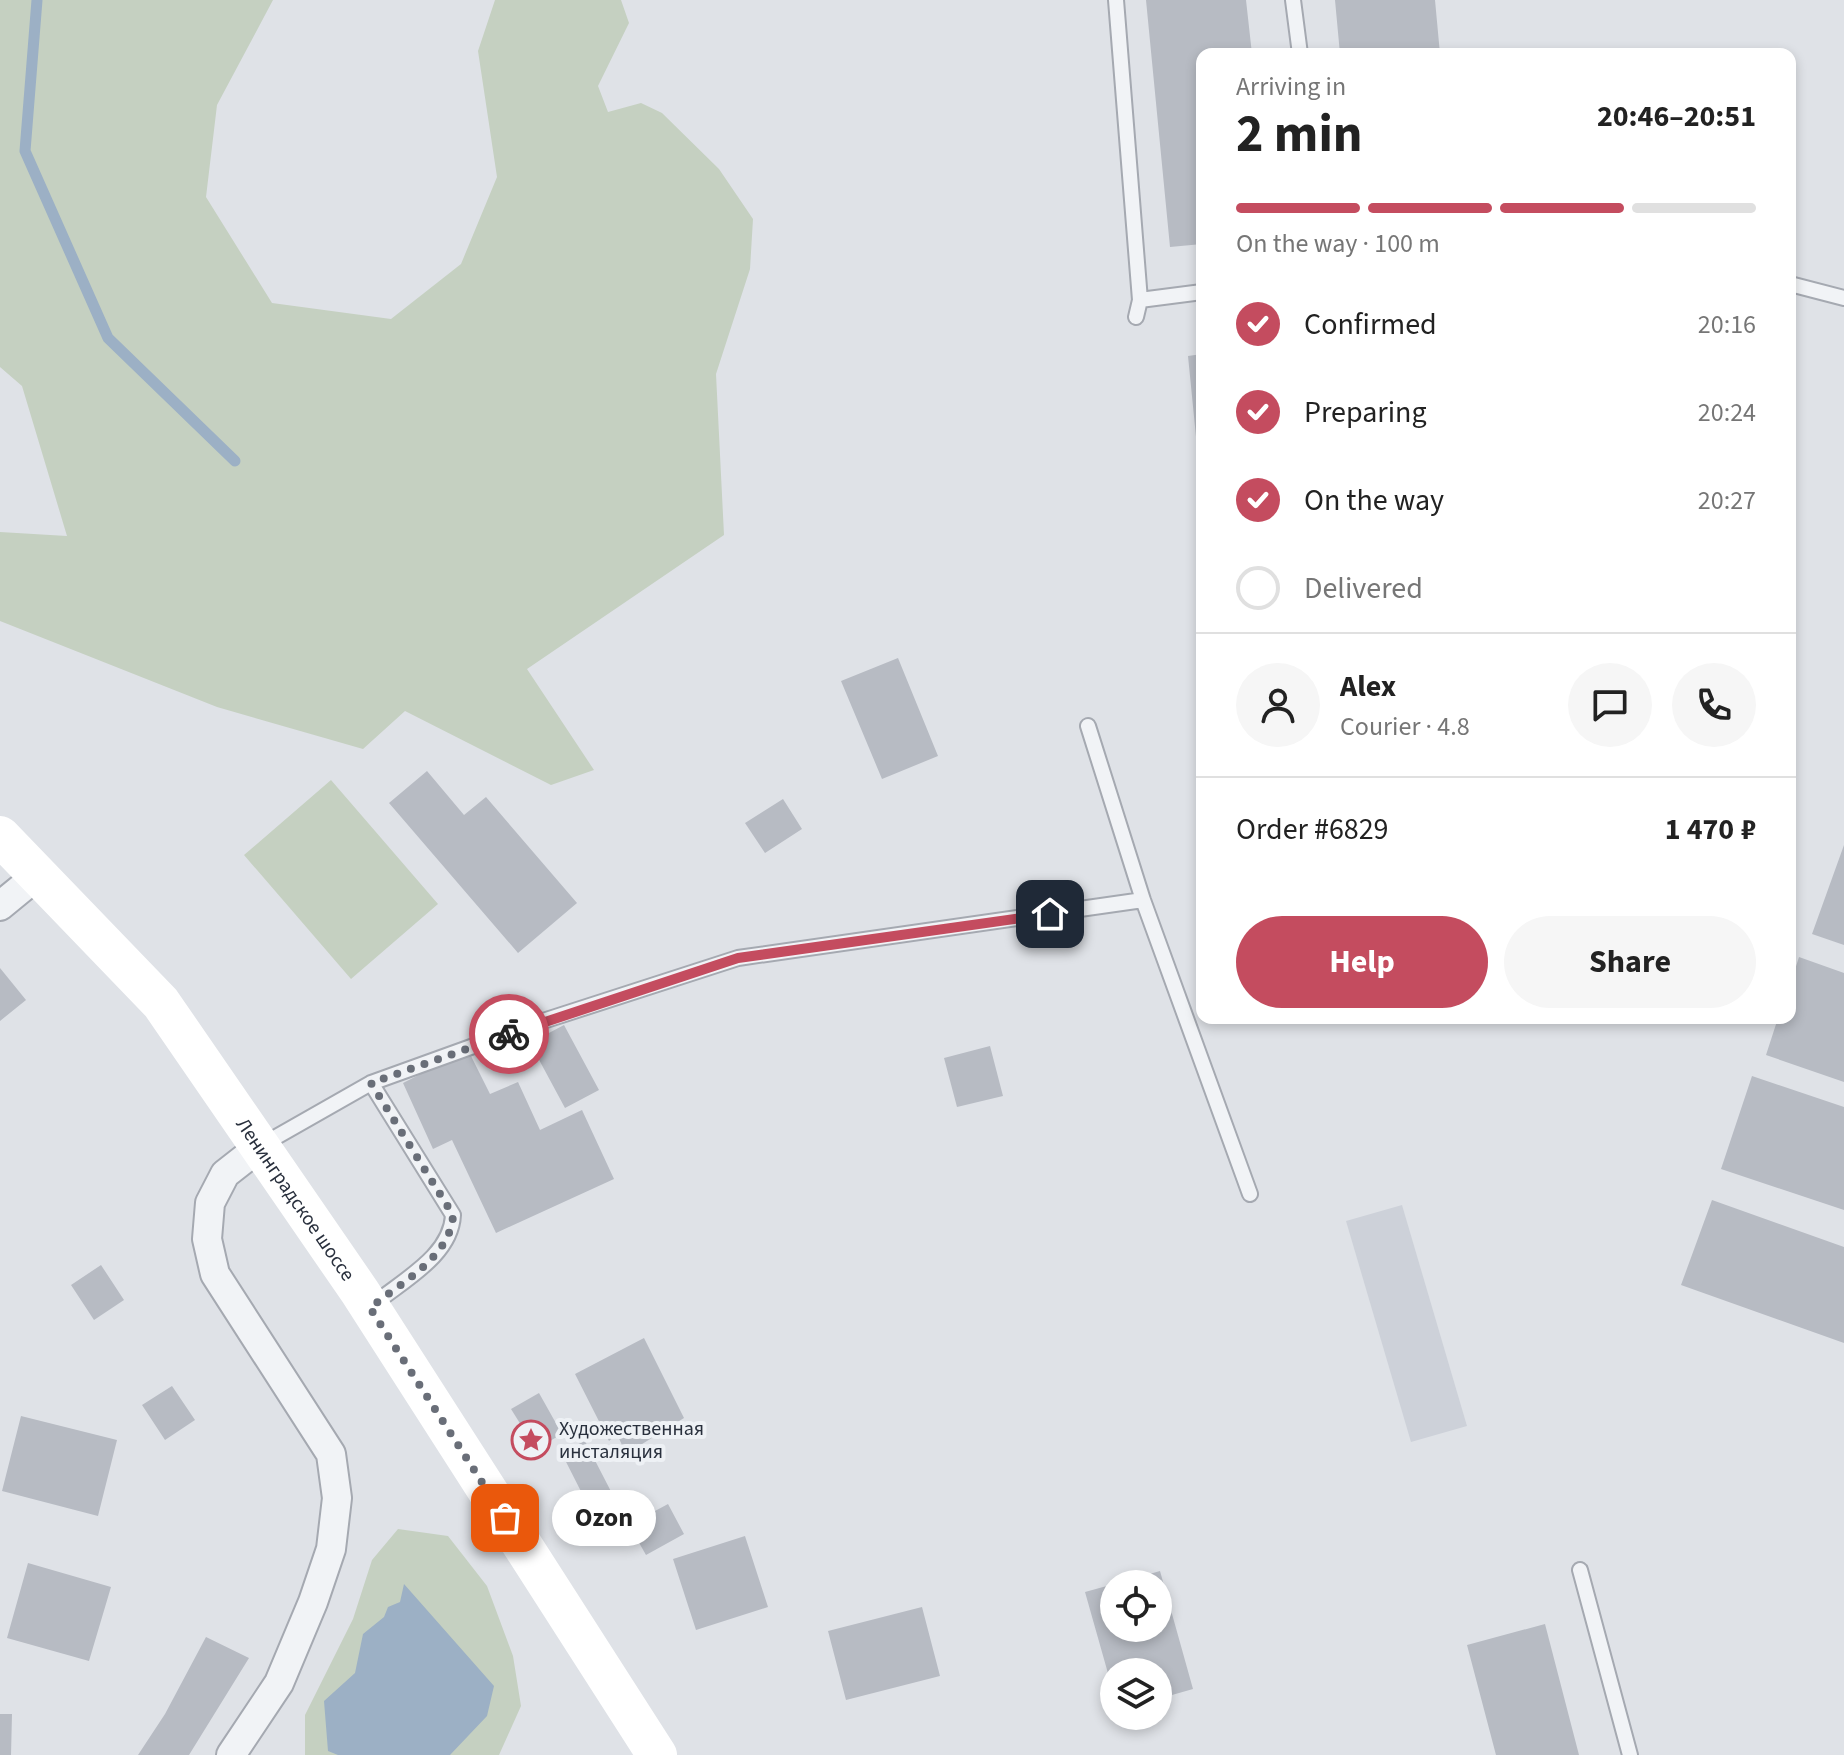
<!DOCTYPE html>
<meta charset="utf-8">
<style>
body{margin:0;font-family:"Source Sans 3",sans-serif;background:#f6f6f6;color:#222;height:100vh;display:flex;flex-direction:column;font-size:30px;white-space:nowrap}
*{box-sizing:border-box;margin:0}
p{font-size:26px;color:#767676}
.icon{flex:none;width:44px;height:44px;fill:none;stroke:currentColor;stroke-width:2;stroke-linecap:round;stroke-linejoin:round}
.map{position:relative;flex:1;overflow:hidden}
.sheet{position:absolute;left:1196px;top:48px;width:600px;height:976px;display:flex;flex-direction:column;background:#fff;border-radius:16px;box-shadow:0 4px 12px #0003}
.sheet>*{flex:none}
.controls{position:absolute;left:1100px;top:1570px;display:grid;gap:16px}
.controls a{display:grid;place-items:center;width:72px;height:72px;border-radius:50%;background:#fff;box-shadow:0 4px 12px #0003;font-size:40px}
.pin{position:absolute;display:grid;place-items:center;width:68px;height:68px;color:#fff;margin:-34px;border-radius:16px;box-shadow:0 4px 12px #0006}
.courier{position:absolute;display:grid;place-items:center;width:80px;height:80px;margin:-40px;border:6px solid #c44c5f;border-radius:50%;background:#fff;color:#222;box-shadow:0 2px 10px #0007}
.bubble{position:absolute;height:56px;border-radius:28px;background:#fff;box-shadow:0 4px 12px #0003;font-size:26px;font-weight:700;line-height:56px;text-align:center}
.overview em{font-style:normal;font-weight:700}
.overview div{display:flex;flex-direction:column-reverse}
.overview{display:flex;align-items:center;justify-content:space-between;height:136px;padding:0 40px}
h1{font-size:52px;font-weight:700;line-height:60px}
.bar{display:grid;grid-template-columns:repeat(4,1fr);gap:12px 8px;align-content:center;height:96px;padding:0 40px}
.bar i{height:10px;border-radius:6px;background:#e0e0e0}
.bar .selected{background:#c44c5f}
.bar p{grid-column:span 4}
.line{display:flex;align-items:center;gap:20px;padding:0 40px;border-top:2px solid #e0e0e0}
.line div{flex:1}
.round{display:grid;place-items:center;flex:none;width:84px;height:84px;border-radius:42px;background:#f6f6f6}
ol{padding:0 40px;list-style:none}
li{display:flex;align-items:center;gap:24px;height:88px}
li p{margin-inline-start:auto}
li .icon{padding:8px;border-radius:50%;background:#c44c5f;color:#fff;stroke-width:4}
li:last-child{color:#767676}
li i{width:44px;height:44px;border:4px solid #e0e0e0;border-radius:50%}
.button{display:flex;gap:16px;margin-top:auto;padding:16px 40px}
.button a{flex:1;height:92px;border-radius:48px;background:#c44c5f;color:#fff;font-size:32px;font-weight:700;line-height:92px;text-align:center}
.button a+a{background:#f6f6f6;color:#222}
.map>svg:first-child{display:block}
.built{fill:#cdd1d9}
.green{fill:#c5d0c1}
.water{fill:#9cb0c5}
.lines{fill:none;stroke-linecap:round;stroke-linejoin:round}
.stream{stroke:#9cb0c5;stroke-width:11}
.building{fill:#b7bbc3}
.service-casing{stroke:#a5a9b1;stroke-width:18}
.minor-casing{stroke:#a5a9b1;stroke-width:32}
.service{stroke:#f1f3f6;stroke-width:14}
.minor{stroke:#f1f3f6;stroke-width:28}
.secondary{stroke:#fff;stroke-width:40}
.done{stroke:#696e78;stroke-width:8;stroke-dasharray:0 14.4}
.route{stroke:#c44c5f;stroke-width:10}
.labels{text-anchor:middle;stroke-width:8;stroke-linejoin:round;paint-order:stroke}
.street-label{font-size:20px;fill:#29303d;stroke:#eef1f5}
.poi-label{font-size:20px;fill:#29303d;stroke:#eef1f5;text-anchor:start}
</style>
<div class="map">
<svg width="1844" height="1755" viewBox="0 0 1844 1755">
<rect width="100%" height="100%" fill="#dfe2e7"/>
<path class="built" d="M1402 1205 1467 1426 1411 1442 1346 1221Z"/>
<path class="green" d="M0 0H273L217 105 206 197 272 303 391 319 461 264 497 177 478 51 495 0H621L629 23 598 86 608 112 641 103 662 113 719 169 753 219 750 269 716 374 724 535 527 669 594 770 551 785 405 711 363 749 217 707 0 621V532L67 536 22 386 0 367Z
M331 780 438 904 351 979 244 855Z
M398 1529 448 1536 487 1586 513 1656 521 1706 499 1755H305V1715L353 1619 372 1560Z"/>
<path class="water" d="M404 1584 494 1686 487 1716 450 1755H338L328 1751 324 1701 355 1673 363 1634 384 1617 388 1607 400 1602Z"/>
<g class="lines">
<path class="stream" d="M37 0 25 151 108 338 235 461"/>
</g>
<path class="building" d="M1146 0H1246L1252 54H1202V244L1170 247Z
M1335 0H1435L1440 54H1340Z
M1202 354V477H1200L1188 356Z
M898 658 938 756 882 779 841 681Z
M427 771 464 815 486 797 577 903 518 953 389 803Z
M783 799 802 829 765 853 745 823Z
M1844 845V945L1812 934Z
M1799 957 1844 973V1082L1766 1055 1778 1018H1790V985Z
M0 968 26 1000 0 1021Z
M564 1025 599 1090 565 1108 530 1043Z
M990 1046 1003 1096 957 1107 944 1058Z
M468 1050 490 1094 518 1082 540 1130 582 1110 614 1179 496 1233 452 1140 433 1149 403 1083Z
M1752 1076 1844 1107V1210L1721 1169Z
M1712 1200 1844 1247V1343L1681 1285Z
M101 1265 124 1300 94 1320 71 1285Z
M644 1338 684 1418 626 1454 617 1434 609 1441 575 1374Z
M172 1386 195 1420 165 1440 142 1405Z
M539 1393 562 1434 536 1449 511 1409Z
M21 1416 117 1440 98 1516 2 1491Z
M585 1441 619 1507 595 1519 561 1452Z
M668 1504 684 1534 646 1555 629 1525Z
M745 1536 768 1607 696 1630 673 1559Z
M28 1563 111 1587 89 1661 7 1638Z
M1160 1571 1193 1689 1158 1699V1672H1114L1113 1691 1085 1592 1114 1584V1628H1158V1584L1118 1583Z
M922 1607 940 1676 846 1700 828 1631Z
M1545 1624 1579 1755H1496L1467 1645Z
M206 1637 249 1658 189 1755H138L165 1714Z
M0 1714H12L11 1755H0Z"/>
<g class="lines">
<g class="service-casing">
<path id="service" d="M1116 0 1140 300
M1293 0 1300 54
M1790 284 1844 298
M1136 317 1140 300 1202 292
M1088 726 1143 900 1250 1194
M371 1083 453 1215C451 1256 403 1280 373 1305
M262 1145 371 1083 540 1022 738 958 1143 900
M1580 1570 1630 1755"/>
</g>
<g class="minor-casing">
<path id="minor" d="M0 906 39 874
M231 1755 279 1683 313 1602 331 1549 337 1498 331 1454 215 1274 207 1239 210 1203 225 1174 262 1145"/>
</g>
<use href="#service" class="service"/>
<use href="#minor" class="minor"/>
<path class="secondary" id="s1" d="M0 836 161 1003 360 1292 657 1755"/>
</g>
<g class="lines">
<path class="done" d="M505 1518 370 1308C400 1283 451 1257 453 1215L371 1083 509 1034"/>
<path class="route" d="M509 1034 738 958 1050 914"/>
</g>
<defs>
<g id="sight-ring" transform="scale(2)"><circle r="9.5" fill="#eef1f5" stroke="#c44c5f" stroke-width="1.5"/><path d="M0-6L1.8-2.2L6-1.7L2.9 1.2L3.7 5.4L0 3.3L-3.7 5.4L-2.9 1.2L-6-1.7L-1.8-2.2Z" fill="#c44c5f"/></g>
</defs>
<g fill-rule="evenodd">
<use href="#sight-ring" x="531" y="1440"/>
</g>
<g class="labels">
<g class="street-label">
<text dy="7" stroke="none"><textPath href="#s1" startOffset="470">Ленинградское шоссе</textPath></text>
</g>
<g class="poi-label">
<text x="559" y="1435">Художественная<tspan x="559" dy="23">инсталяция</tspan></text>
</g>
</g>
</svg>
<div class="controls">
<a><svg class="icon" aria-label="locate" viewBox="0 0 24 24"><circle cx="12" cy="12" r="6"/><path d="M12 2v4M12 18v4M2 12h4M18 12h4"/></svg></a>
<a><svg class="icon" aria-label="layers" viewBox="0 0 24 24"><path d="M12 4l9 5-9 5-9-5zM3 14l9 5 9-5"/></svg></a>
</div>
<div class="pin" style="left:505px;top:1518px;background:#ea580c"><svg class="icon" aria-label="bag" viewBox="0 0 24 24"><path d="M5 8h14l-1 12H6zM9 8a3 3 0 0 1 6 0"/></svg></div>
<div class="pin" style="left:1050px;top:914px;background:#1f2937"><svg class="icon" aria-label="home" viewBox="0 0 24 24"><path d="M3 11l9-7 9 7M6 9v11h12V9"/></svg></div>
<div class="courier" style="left:509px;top:1034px"><svg class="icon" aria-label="bike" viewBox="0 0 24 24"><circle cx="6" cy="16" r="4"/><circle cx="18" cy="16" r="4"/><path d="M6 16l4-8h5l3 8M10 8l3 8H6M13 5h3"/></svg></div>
<div class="bubble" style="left:552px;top:1490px;width:104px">Ozon</div>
<section class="sheet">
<div class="overview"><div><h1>2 min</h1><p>Arriving in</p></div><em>20:46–20:51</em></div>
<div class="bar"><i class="selected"></i><i class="selected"></i><i class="selected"></i><i></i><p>On the way · 100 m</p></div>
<ol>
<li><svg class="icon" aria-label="check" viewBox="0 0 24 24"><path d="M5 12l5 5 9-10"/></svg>Confirmed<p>20:16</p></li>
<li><svg class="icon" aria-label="check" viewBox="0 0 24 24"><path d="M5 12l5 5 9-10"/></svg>Preparing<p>20:24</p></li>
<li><svg class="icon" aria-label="check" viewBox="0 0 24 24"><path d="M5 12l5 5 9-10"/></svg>On the way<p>20:27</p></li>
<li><i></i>Delivered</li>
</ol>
<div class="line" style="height:144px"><a class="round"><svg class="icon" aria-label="person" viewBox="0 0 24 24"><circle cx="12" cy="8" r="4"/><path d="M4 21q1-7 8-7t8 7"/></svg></a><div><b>Alex</b><p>Courier · 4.8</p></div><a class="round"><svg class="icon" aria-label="chat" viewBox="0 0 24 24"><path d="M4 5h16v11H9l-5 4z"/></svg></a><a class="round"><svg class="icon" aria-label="phone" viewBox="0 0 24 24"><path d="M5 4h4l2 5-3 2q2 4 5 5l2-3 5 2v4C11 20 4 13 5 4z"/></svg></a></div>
<div class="line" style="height:104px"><div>Order #6829</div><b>1 470 ₽</b></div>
<div class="button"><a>Help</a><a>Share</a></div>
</section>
</div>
